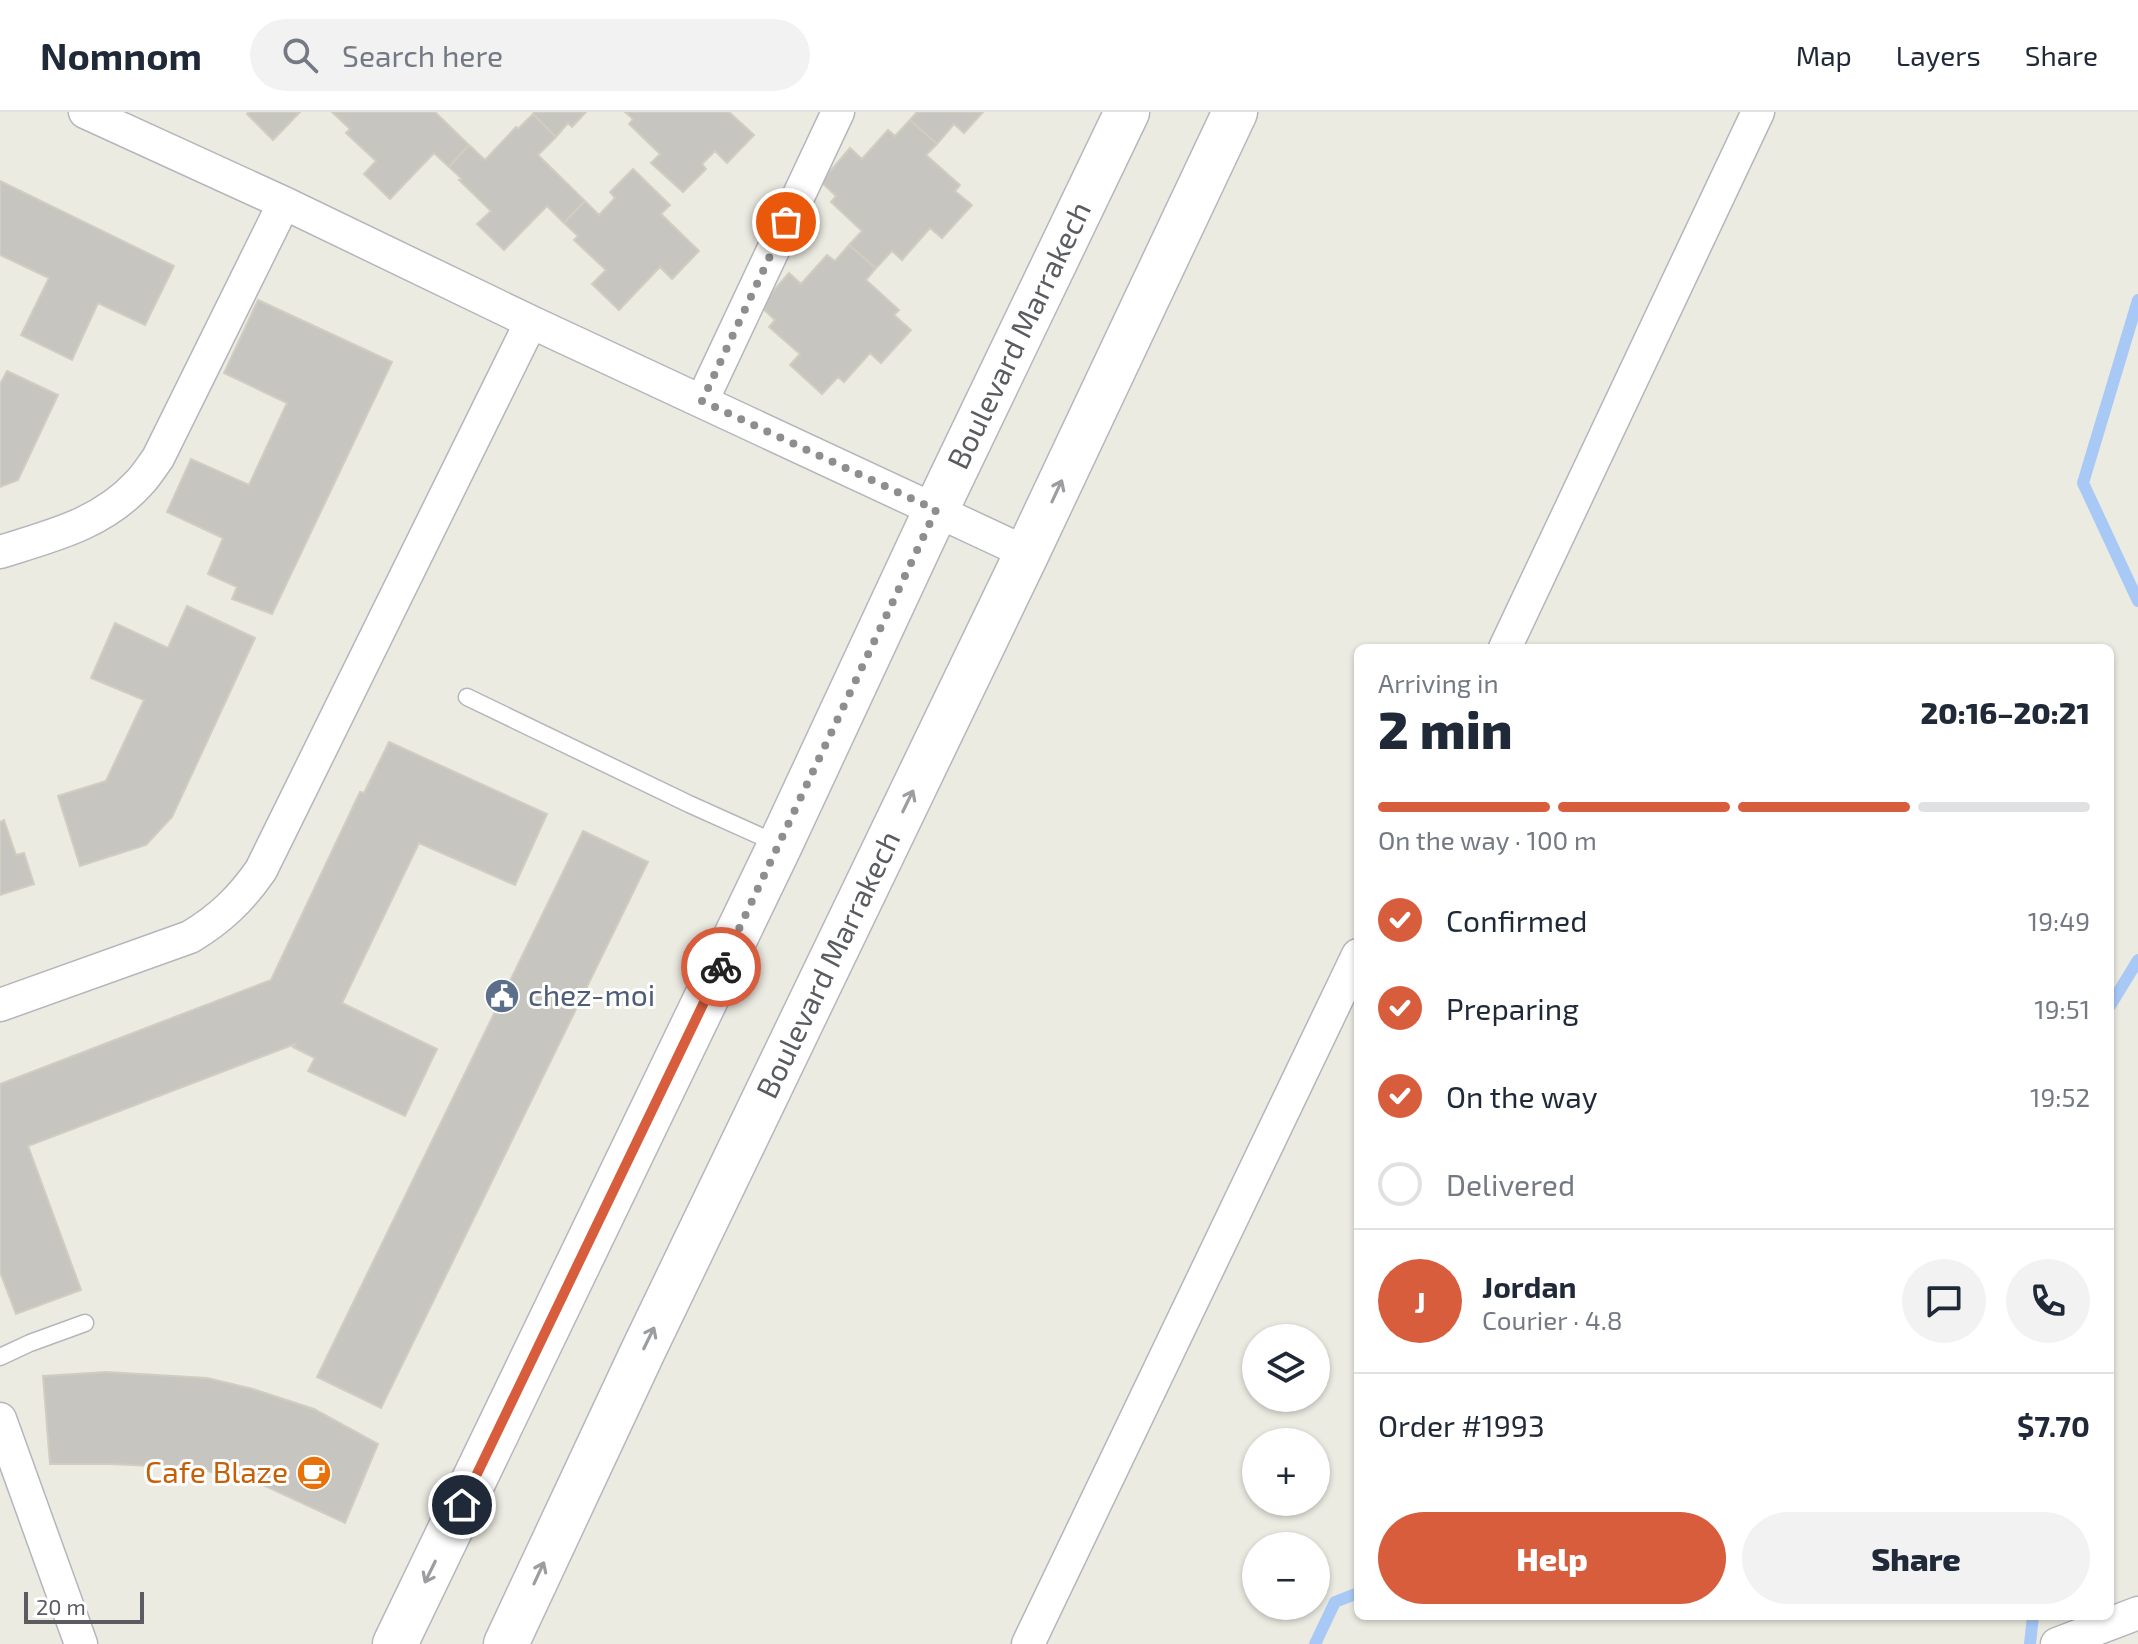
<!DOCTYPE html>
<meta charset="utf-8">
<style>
body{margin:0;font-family:"Exo 2",sans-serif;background:#f2f2f3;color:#1f2937;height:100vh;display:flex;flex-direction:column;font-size:30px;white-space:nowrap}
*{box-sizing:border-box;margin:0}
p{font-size:26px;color:#747a83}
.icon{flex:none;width:44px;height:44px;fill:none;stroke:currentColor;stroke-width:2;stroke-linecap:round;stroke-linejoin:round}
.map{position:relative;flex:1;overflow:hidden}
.side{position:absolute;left:1354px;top:532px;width:760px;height:976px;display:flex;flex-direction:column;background:#fff;border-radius:12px;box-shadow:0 2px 6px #0004}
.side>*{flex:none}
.fabs{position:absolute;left:1242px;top:1212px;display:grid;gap:16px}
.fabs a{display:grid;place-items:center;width:88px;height:88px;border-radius:50%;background:#fff;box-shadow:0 2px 6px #0004;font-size:40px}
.scale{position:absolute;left:24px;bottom:20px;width:120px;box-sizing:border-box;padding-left:8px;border:4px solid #5a5c61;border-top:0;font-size:22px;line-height:28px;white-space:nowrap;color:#5a5c61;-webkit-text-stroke:6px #fff;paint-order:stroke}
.pin{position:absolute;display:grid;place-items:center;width:68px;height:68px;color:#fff;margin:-34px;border:4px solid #fff;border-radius:50%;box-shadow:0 2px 8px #0007}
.courier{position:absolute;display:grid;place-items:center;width:80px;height:80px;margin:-40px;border:6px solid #d75d3d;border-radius:50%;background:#fff;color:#222;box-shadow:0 2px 10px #0007}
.summary em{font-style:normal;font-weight:800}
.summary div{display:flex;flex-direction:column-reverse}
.summary{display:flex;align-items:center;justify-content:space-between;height:136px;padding:0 24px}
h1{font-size:52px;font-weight:800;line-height:60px}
.bar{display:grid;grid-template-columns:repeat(4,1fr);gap:12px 8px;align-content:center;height:96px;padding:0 24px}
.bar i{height:10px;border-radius:6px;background:#e0e1e3}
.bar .current{background:#d75d3d}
.bar p{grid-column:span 4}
.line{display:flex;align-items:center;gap:20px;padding:0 24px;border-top:2px solid #e0e1e3}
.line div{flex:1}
.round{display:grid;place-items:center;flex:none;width:84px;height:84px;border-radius:42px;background:#f2f2f3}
ol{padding:0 24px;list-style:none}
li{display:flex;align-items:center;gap:24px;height:88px}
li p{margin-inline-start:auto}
li .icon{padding:8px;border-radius:50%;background:#d75d3d;color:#fff;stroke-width:4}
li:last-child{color:#747a83}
li i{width:44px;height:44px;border:4px solid #e0e1e3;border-radius:50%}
.primary-button{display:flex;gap:16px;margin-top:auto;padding:16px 24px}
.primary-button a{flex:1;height:92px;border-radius:48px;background:#d75d3d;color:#fff;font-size:32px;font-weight:800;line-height:92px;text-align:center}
.primary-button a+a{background:#f2f2f3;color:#1f2937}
header{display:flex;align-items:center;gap:48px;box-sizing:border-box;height:112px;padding:0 40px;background:#fff;border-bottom:2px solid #e0e1e3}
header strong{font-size:38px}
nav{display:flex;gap:44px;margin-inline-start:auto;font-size:28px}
.search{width:560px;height:72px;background:#f2f2f3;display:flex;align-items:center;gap:20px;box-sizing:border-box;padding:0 28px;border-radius:44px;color:#747a83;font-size:30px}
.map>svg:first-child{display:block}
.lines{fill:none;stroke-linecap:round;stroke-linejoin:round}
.stream{stroke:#a8c9f6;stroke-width:12}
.building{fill:#c7c5bf;stroke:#d0cdc1;stroke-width:2}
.service-casing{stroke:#b4b6bb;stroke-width:19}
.minor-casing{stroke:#b4b6bb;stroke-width:35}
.secondary-casing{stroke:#b6b7bd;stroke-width:47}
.service{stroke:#fff;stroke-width:16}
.minor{stroke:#fff;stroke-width:32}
.secondary{stroke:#fff;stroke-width:44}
.oneway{stroke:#9c9da0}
.done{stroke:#8d8e8e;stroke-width:8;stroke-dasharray:0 14.4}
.route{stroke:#d75d3d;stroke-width:10}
.labels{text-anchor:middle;stroke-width:6;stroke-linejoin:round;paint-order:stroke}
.street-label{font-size:30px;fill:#5a5c61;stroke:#fff}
.service-label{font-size:30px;fill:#4e5e75;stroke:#fff;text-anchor:start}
.food-label{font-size:30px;fill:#c56008;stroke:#fff;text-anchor:end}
</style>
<header>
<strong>Nomnom</strong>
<div class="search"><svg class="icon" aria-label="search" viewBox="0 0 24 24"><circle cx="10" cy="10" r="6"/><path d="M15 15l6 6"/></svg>Search here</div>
<nav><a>Map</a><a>Layers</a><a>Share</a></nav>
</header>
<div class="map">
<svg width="2138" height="1532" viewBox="0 0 2138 1532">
<rect width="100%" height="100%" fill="#ecebe2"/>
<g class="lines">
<path class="stream" d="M2138 188 2083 371 2138 489
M2110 894 2138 848
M1315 1532 1335 1490 1358 1481
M2030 1532 2033 1504"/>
</g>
<path class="building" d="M249 0H300L273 28 247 2Z
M332 0H435L469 33 449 55 434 41 390 87 364 62 376 49 346 21 350 17Z
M534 0H586L572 15 568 11 556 25 533 2Z
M625 0H729L754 23 727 51 715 39 702 52 706 57 683 80 651 51 660 42 629 12 633 7Z
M917 0H983L964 21 954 12 937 32 910 8Z
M533 2 556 25 538 43 585 89 564 111 547 94 504 138 477 112 491 99 459 68 462 67 449 55 469 33 485 48 516 15 518 17Z
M910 8 937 32 926 43 960 73 955 79 972 93 942 126 930 116 902 148 892 139 876 156 849 133 862 119 831 90 836 84 821 70 850 36 862 47 888 18 895 24Z
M633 57 670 93 661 102 699 139 672 167 660 155 619 198 592 172 606 158 574 128 578 124 564 111 585 89 599 103 615 86 610 80Z
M0 69 174 154 145 213 98 191 72 248 21 223 49 166 0 143Z
M849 133 876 156 866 168 899 198 894 203 911 218 881 251 870 241 844 270 838 265 822 282 790 253 800 242 769 215 775 208 760 194 789 161 801 172 827 143 835 149Z
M258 188 392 250 272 502 232 487 237 475 208 462 223 426 167 400 191 347 249 373 287 291 224 261Z
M7 259 58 283 18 368 0 375V272Z
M187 494 255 526 172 705 146 733 80 754 58 684 106 669 144 588 91 566 115 511 168 536Z
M389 630 547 702 515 773 419 731 342 891 437 937 405 1004 308 959 315 946 293 935 295 932 28 1034 81 1178 16 1202 0 1160V972L271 868 360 680 364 681Z
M4 708 16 743 24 741 34 772 0 783V710Z
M583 719 648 750 381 1296 317 1265Z
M106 1260 207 1266 253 1277 314 1297 378 1332 345 1411 261 1372 195 1356 111 1352H50L43 1264Z"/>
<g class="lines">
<g class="service-casing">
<path id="service" d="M467 585 689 692 778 732
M0 1245 30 1231 85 1211"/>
</g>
<g class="minor-casing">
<path id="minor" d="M85 0 284 91 531 210 1027 441
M702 289 838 0
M0 440C51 424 102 412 139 371 146 364 152 354 158 346L284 91
M1505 536 1758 0
M0 893 190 825C220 807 241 787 261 758L531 210
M0 1307 81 1532
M1028 1532 1358 843
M2057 1532 2138 1501"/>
</g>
<g class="secondary-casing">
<g id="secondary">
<path id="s1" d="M395 1532 780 733 936 398 1127 0"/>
<path id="s2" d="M506 1532 643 1239 1027 441 1235 0"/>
</g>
</g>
<use href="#service" class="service"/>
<use href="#minor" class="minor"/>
<use href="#secondary" class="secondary"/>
</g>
<defs><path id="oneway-shaft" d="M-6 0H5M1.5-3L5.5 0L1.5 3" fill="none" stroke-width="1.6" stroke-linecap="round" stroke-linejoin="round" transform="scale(2)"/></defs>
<g class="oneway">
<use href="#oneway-shaft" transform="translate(1057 379) rotate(-65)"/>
<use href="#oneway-shaft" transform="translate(908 689) rotate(-64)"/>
<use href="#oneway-shaft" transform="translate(649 1226) rotate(-64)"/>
<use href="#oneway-shaft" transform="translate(430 1460) rotate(116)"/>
<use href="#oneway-shaft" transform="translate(539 1461) rotate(-65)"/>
</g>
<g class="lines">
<path class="done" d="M721 855 936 398 702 289 786 110"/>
<path class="route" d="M462 1393 721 855"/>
</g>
<defs>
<g id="civic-disc" transform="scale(1.8)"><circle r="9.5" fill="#5c6f8a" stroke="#fff"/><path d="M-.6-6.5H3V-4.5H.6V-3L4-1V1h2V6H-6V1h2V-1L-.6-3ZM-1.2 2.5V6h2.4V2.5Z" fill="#fff"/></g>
<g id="cafe-disc" transform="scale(1.8)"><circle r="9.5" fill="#e8710a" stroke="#fff"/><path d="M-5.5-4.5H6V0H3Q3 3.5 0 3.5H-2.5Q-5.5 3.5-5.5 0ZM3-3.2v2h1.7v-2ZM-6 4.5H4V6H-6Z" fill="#fff"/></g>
</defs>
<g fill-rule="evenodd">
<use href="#civic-disc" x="502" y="884"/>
<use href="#cafe-disc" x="314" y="1361"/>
</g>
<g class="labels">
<g class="street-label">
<text dy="10" stroke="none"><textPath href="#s1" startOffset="1450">Boulevard Marrakech</textPath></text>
<text dy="10" stroke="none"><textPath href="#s2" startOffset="752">Boulevard Marrakech</textPath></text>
</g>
<g class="service-label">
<text x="528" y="894">chez-moi</text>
</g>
<g class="food-label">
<text x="288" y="1371">Cafe Blaze</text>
</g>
</g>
</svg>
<div class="fabs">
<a><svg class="icon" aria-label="layers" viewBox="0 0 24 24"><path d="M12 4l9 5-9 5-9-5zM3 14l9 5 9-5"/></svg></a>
<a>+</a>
<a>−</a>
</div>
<div class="scale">20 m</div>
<div class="pin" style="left:786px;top:110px;background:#ea580c"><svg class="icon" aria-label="bag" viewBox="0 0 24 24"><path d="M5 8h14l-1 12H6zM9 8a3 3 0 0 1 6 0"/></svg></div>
<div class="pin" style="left:462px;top:1393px;background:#1f2937"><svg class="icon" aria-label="home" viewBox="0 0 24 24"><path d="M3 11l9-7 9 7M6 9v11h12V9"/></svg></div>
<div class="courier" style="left:721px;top:855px"><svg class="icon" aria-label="bike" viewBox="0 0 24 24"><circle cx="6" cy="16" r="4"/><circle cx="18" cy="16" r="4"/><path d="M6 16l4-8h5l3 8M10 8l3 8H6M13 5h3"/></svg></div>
<section class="side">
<div class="summary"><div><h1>2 min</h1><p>Arriving in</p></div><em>20:16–20:21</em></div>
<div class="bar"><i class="current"></i><i class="current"></i><i class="current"></i><i></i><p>On the way · 100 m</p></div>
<ol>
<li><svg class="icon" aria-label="check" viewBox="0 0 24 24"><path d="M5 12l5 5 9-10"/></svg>Confirmed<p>19:49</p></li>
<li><svg class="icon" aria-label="check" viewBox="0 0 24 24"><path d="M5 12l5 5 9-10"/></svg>Preparing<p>19:51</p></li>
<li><svg class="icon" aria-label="check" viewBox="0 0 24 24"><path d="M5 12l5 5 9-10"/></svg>On the way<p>19:52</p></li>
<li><i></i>Delivered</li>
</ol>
<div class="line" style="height:144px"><b class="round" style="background:#d75d3d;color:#fff">J</b><div><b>Jordan</b><p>Courier · 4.8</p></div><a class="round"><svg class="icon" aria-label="chat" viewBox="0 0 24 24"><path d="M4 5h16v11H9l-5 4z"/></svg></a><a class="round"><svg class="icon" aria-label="phone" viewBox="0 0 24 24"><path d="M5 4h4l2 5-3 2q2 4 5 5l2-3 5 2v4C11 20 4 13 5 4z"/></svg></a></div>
<div class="line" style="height:104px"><div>Order #1993</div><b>$7.70</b></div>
<div class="primary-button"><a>Help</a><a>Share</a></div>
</section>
</div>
